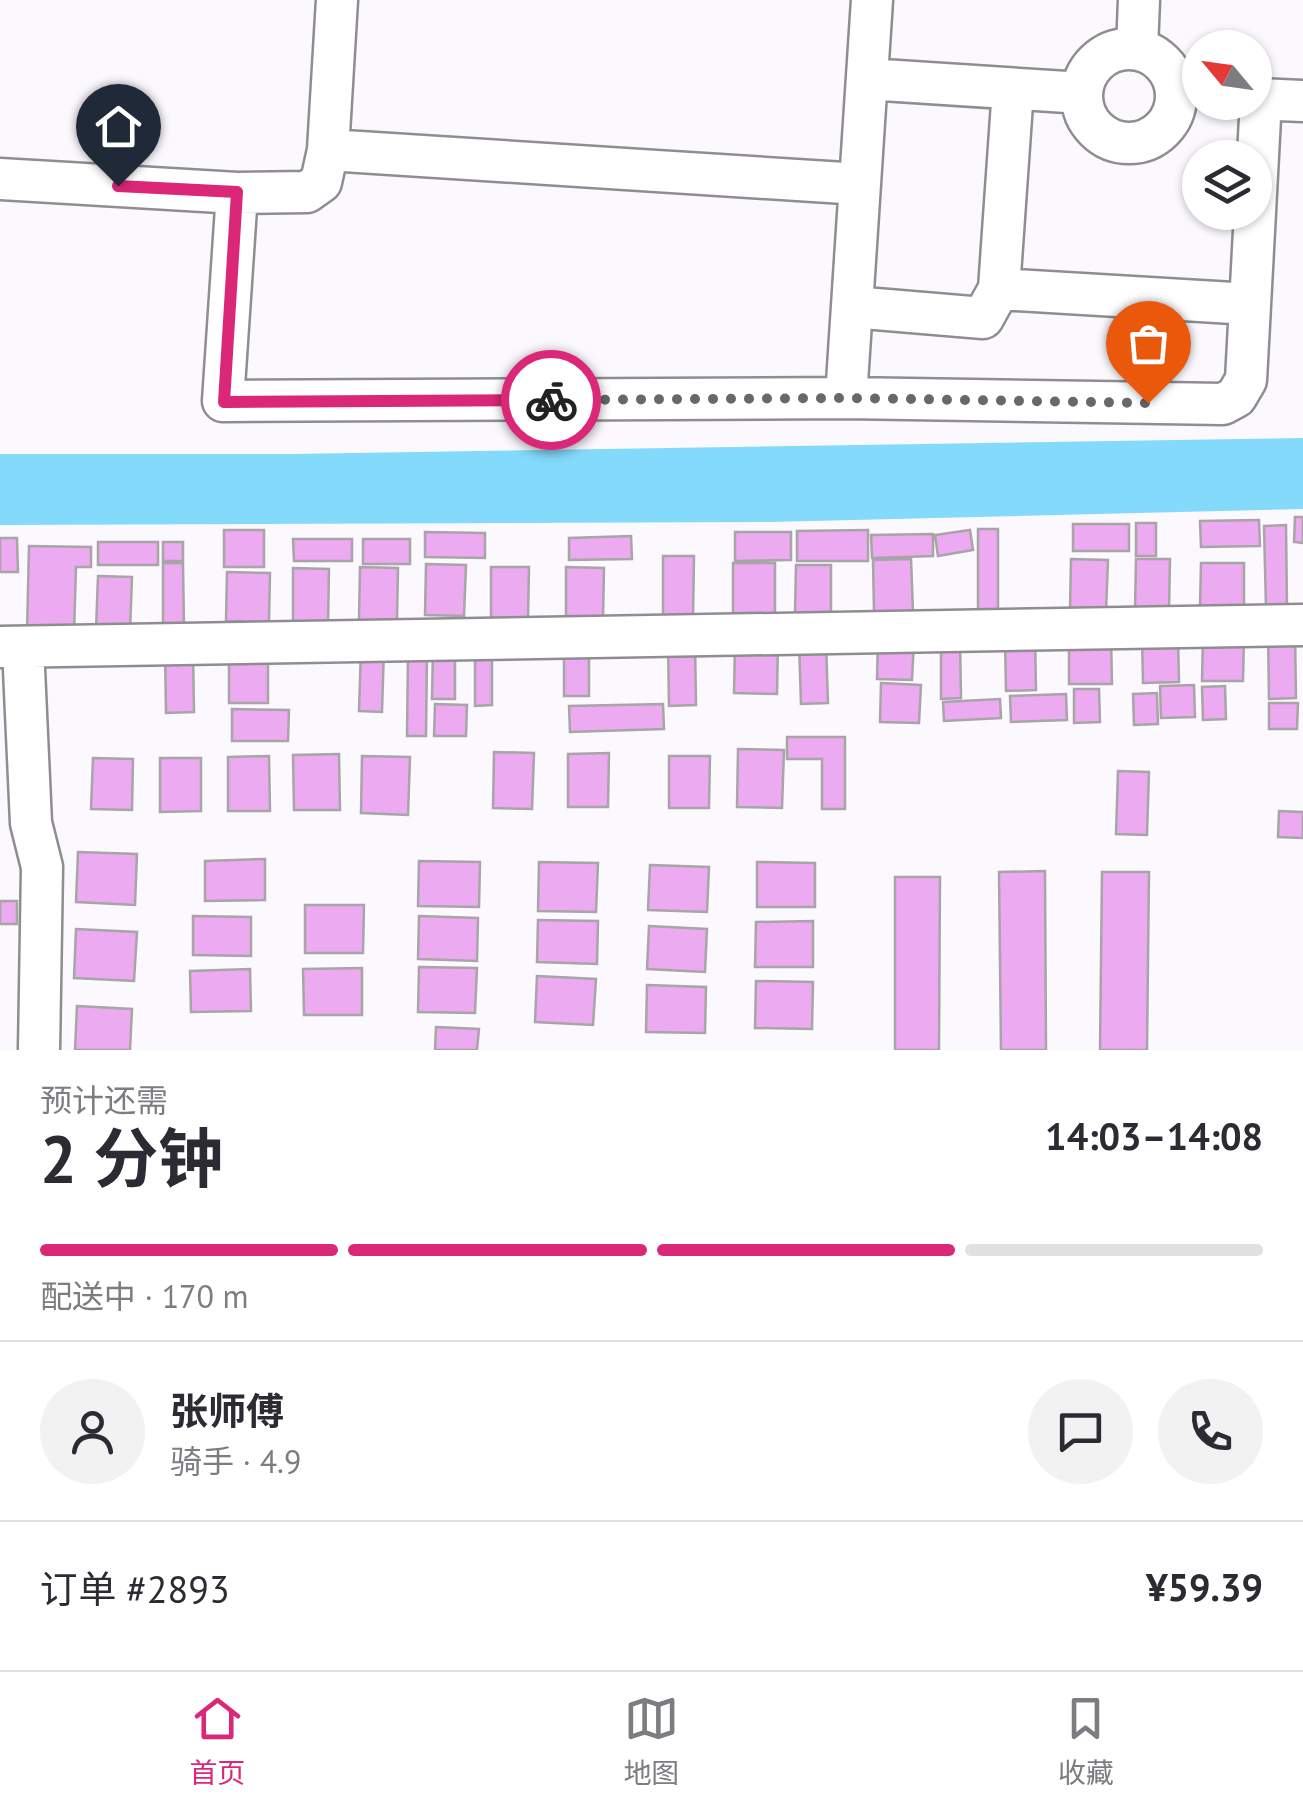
<!DOCTYPE html>
<html lang="zh">
<meta charset="utf-8">
<style>
body{margin:0;font-family:"PT Sans","Noto Sans SC",sans-serif;background:#f2f2f3;color:#2b2b33;height:100vh;display:flex;flex-direction:column;font-size:38px;white-space:nowrap}
*{box-sizing:border-box;margin:0}
p{font-size:32px;color:#7c7c81}
.icon{flex:none;width:55px;height:55px;fill:none;stroke:currentColor;stroke-width:2;stroke-linecap:round;stroke-linejoin:round}
.map{position:relative;height:1050px;overflow:hidden}
.sheet{display:flex;flex-direction:column;background:#fff;flex:1}
.sheet>*{flex:none}
.needle{width:65px;rotate:299deg}
.controls{position:absolute;left:1182px;top:30px;display:grid;gap:20px}
.controls a{display:grid;place-items:center;width:90px;height:90px;border-radius:50%;background:#fff;box-shadow:0 2px 8px #0004;font-size:50px}
.pin{position:absolute;display:grid;place-items:center;width:85px;height:85px;color:#fff;margin:-102px -42px;border-radius:50% 50% 50% 0;rotate:-45deg;box-shadow:0 0 10px #0007}
.pin .icon{rotate:45deg}
.courier{position:absolute;display:grid;place-items:center;width:100px;height:100px;margin:-50px;border:8px solid #db2777;border-radius:50%;background:#fff;color:#222;box-shadow:0 2px 12px #0007}
.overview em{font-style:normal;font-weight:700}
.overview div{display:flex;flex-direction:column-reverse}
.overview{display:flex;align-items:center;justify-content:space-between;height:170px;padding:0 40px}
h1{font-size:65px;font-weight:700;line-height:75px}
.bar{display:grid;grid-template-columns:repeat(4,1fr);gap:15px 10px;align-content:center;height:120px;padding:0 40px}
.bar i{height:12px;border-radius:8px;background:#e1e1e2}
.bar .active{background:#db2777}
.bar p{grid-column:span 4}
.line{display:flex;align-items:center;gap:25px;padding:0 40px;border-top:2px solid #e1e1e2}
.line div{flex:1}
.round{display:grid;place-items:center;flex:none;width:105px;height:105px;border-radius:52px;background:#f2f2f3}
.dock{display:flex;justify-content:space-around;align-items:center;height:140px;border-top:2px solid #e1e1e2;background:#fff;font-size:28px;color:#7c7c81}
.dock a{display:grid;justify-items:center;gap:5px}
.dock .active{color:#db2777}
.map>svg:first-child{display:block}
.water{fill:#84dafb}
.building{fill:#ecaaf1;stroke:#a8a4a8;stroke-width:2.5}
.lines{fill:none;stroke-linecap:round;stroke-linejoin:round}
.minor-casing{stroke:#8f8d91;stroke-width:45}
.minor{stroke:#fff;stroke-width:40}
.done{stroke:#68676a;stroke-width:10;stroke-dasharray:0 18}
.route{stroke:#db2777;stroke-width:12}
</style>
<div class="map">
<svg width="1303" height="1050" viewBox="0 0 1303 1050">
<rect width="100%" height="100%" fill="#fbf9fe"/>
<path class="water" d="M1303 438V509L771 522 0 525V454H293Z"/>
<path class="building" d="M1295 517H1303V543L1294 542Z
M1259 520 1260 546 1201 547 1200 521Z
M1136 523H1156V556H1136Z
M1073 524H1129V551H1073Z
M1286 525 1287 608H1266L1264 526Z
M978 529H998V611H978Z
M224 530H264V567H224Z
M868 530V561H797V531Z
M970 530 973 550 938 556 935 535Z
M425 532 485 533V558L425 557Z
M735 532H791V560L735 561Z
M933 534V556L872 558 871 535Z
M631 536 632 559 569 560V538Z
M0 538H17L18 572H0Z
M293 539H352V561H294Z
M363 539H410V564H363Z
M98 542H158V565H98Z
M163 542H183V561H163Z
M29 546 91 547V567H76L74 633H27Z
M663 556H694L693 619 663 618Z
M911 559 913 612 874 613 873 560Z
M1071 559 1108 560 1106 612 1070 611Z
M1136 559H1170L1169 610H1135Z
M163 563H183L184 629H163Z
M733 563H775V619L733 618Z
M1201 563H1244V608L1200 607Z
M426 564 466 565 464 616 425 615Z
M796 565H831V613H795Z
M360 567 398 568 397 620H359Z
M491 567H529L528 620H491Z
M566 567 604 568 603 618 566 617Z
M293 568 329 569 328 625H293Z
M227 572 270 573 269 622 226 621Z
M98 576 132 577 130 631 96 630Z
M1268 633H1295L1296 698 1269 699Z
M1178 636 1179 682 1143 683 1142 637Z
M1203 636H1244L1243 681H1202Z
M1035 637 1036 690 1006 691 1005 638Z
M1111 637 1112 684H1069V638Z
M878 639 914 640 912 680 877 679Z
M941 639H960L961 698 941 699Z
M735 640 778 641 777 694 734 693Z
M695 642 696 705 669 706 668 643Z
M826 642 828 703 801 704 799 643Z
M564 647 589 648V696H564Z
M361 648H384L382 712 359 711Z
M229 649H268V703H229Z
M165 650H193L194 712 166 713Z
M433 650H455V699H432Z
M475 650H492V705L475 706Z
M408 653H427L426 736H407Z
M881 683 921 685 919 723 880 722Z
M1194 685 1195 717 1161 718 1160 686Z
M1225 686 1226 719 1203 720 1202 687Z
M1074 689H1099L1100 722 1074 723Z
M1157 693 1158 724 1134 725 1133 694Z
M1066 694 1067 720 1011 722 1010 696Z
M1000 699 1001 718 944 721 943 702Z
M1269 703H1298L1297 729H1269Z
M435 704 467 705 466 736H434Z
M663 704 664 729 570 732 569 706Z
M232 709 289 710 288 741H232Z
M787 737H845V809H822V759H787Z
M738 749 784 750 782 808 737 807Z
M494 752 534 753 532 809 493 808Z
M609 753 608 807H568V754Z
M339 754 340 810H294L293 755Z
M269 756 270 811H228V757Z
M362 756 410 757 408 815 361 813Z
M669 756H710L709 808H669Z
M93 758 133 759 132 810 91 809Z
M160 758H201V811L160 812Z
M1118 771 1149 772 1147 835 1116 834Z
M1279 811 1303 812V838L1278 837Z
M78 852 137 854 135 905 76 902Z
M265 859V900L205 901V861Z
M419 861 480 862 479 907 418 906Z
M539 862 598 863 596 912 538 911Z
M757 862 815 863V907H757Z
M650 865 709 867 707 912 648 910Z
M1045 871 1046 1050H1001L999 872Z
M1102 872H1149L1147 1050H1100Z
M895 877H940L939 1050H895Z
M0 901H17V924H0Z
M305 905H364L363 953H305Z
M193 916 251 917V956L193 955Z
M419 916 478 918 477 961 418 959Z
M538 920 598 921 597 964 537 962Z
M813 921V967H755L756 922Z
M649 926 707 929 705 972 647 969Z
M76 929 137 932 134 981 74 978Z
M419 967 477 968 475 1013 418 1012Z
M362 968V1015H304L303 969Z
M250 969 251 1011 191 1012 190 971Z
M537 976 596 979 593 1025 535 1022Z
M756 981 813 982 812 1029 755 1028Z
M647 985 706 987 705 1033 646 1032Z
M77 1006 132 1009 130 1050H75Z
M436 1027 479 1029 477 1050H435Z"/>
<g class="lines">
<g class="minor-casing">
<path id="minor" d="M337 0 328 150 321 182 307 192 237 193 223 401 846 398 872 0
M1082 96a47 47 0 1 1 94 0a47 47 0 1 1-94 0Z
M1137 49 1139 0
M867 79 1082 93
M1255 99 1303 101
M328 150 860 184
M0 179 237 193
M1255 212 1261 99
M999 289 1013 89
M852 307 983 318 999 289 1250 304
M846 398 1223 404 1236 397 1246 380 1255 212
M0 647 1303 625
M23 647 31 823 42 867 39 1050"/>
</g>
<use href="#minor" class="minor"/>
</g>
<g class="lines">
<path class="done" d="M551 400 846 398 1148 403"/>
<path class="route" d="M118 186 237 192 224 402 551 400"/>
</g>
</svg>
<div class="controls">
<a><svg class="needle" viewBox="-14 -14 28 28"><path d="M0-13l5 13h-10z" fill="#e53935"/><path d="M0 13l5-13h-10z" fill="#7c7c81"/></svg></a>
<a><svg class="icon" aria-label="layers" viewBox="0 0 24 24"><path d="M12 4l9 5-9 5-9-5zM3 14l9 5 9-5"/></svg></a>
</div>
<div class="pin" style="left:1148px;top:403px;background:#ea580c"><svg class="icon" aria-label="bag" viewBox="0 0 24 24"><path d="M5 8h14l-1 12H6zM9 8a3 3 0 0 1 6 0"/></svg></div>
<div class="pin" style="left:118px;top:186px;background:#1f2937"><svg class="icon" aria-label="home" viewBox="0 0 24 24"><path d="M3 11l9-7 9 7M6 9v11h12V9"/></svg></div>
<div class="courier" style="left:551px;top:400px"><svg class="icon" aria-label="bike" viewBox="0 0 24 24"><circle cx="6" cy="16" r="4"/><circle cx="18" cy="16" r="4"/><path d="M6 16l4-8h5l3 8M10 8l3 8H6M13 5h3"/></svg></div>
</div>
<section class="sheet">
<div class="overview"><div><h1>2 分钟</h1><p>预计还需</p></div><em>14:03–14:08</em></div>
<div class="bar"><i class="active"></i><i class="active"></i><i class="active"></i><i></i><p>配送中 · 170 m</p></div>
<div class="line" style="height:180px"><a class="round"><svg class="icon" aria-label="person" viewBox="0 0 24 24"><circle cx="12" cy="8" r="4"/><path d="M4 21q1-7 8-7t8 7"/></svg></a><div><b>张师傅</b><p>骑手 · 4.9</p></div><a class="round"><svg class="icon" aria-label="chat" viewBox="0 0 24 24"><path d="M4 5h16v11H9l-5 4z"/></svg></a><a class="round"><svg class="icon" aria-label="phone" viewBox="0 0 24 24"><path d="M5 4h4l2 5-3 2q2 4 5 5l2-3 5 2v4C11 20 4 13 5 4z"/></svg></a></div>
<div class="line" style="height:130px"><div>订单 #2893</div><b>¥59.39</b></div>
</section>
<nav class="dock">
<a class="active"><svg class="icon" aria-label="home" viewBox="0 0 24 24"><path d="M3 11l9-7 9 7M6 9v11h12V9"/></svg>首页</a>
<a><svg class="icon" aria-label="map" viewBox="0 0 24 24"><path d="M3 6l6-2 6 2 6-2v14l-6 2-6-2-6 2zM9 4v14M15 6v14"/></svg>地图</a>
<a><svg class="icon" aria-label="saved" viewBox="0 0 24 24"><path d="M7 4h10v16l-5-4-5 4z"/></svg>收藏</a>
</nav>
